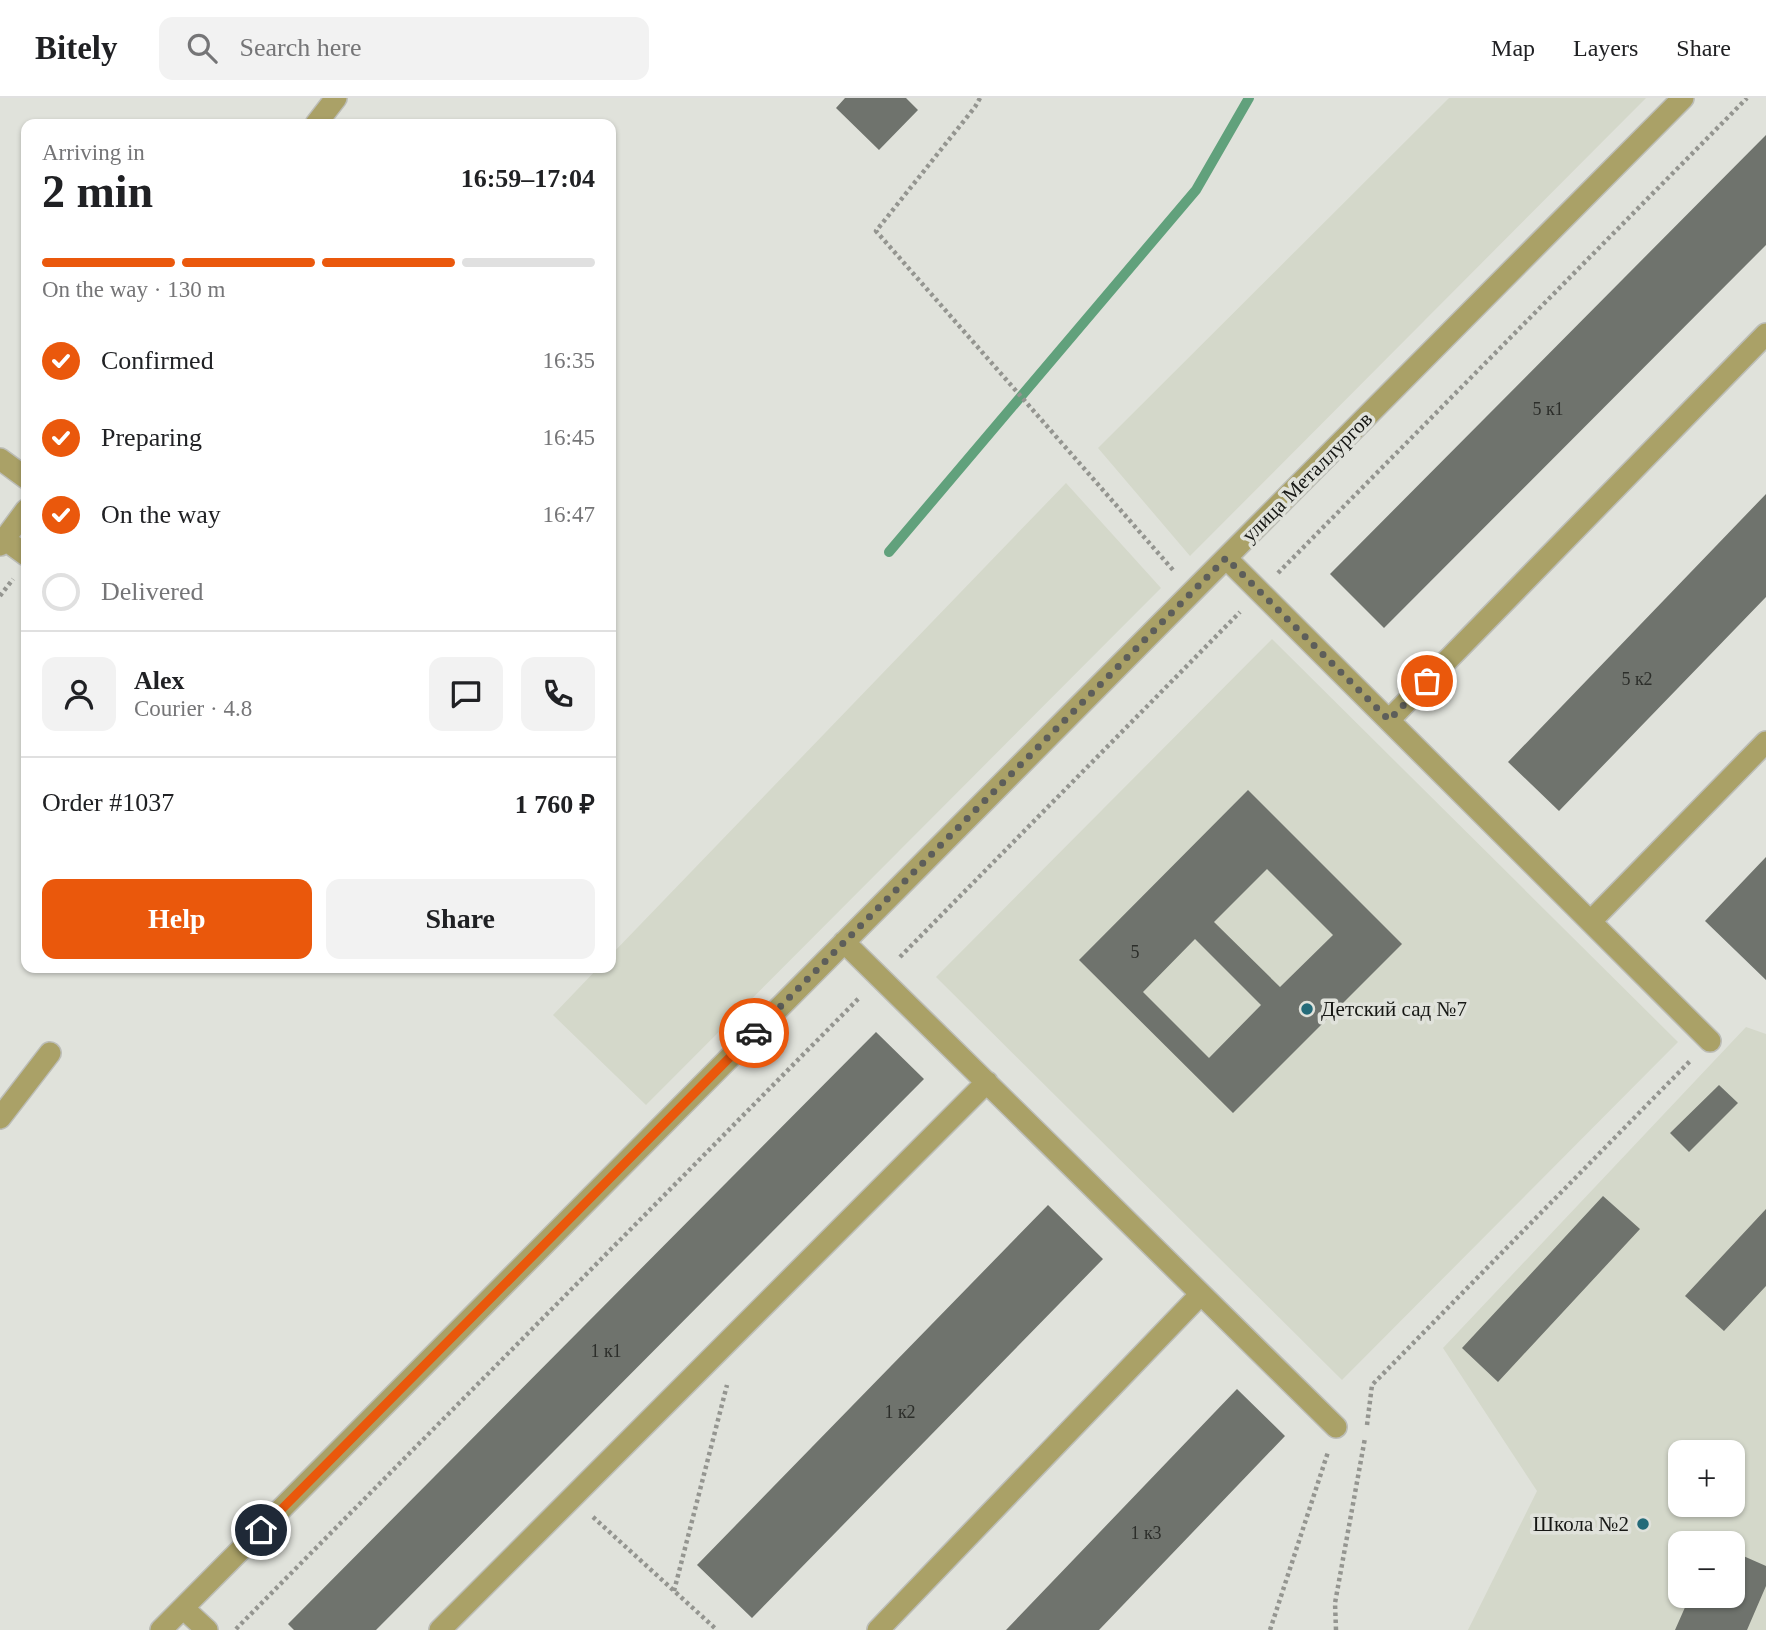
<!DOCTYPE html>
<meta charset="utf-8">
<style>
body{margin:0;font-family:"Times New Roman",serif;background:#f2f2f2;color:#202124;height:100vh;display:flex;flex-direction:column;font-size:26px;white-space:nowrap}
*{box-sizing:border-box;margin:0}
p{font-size:23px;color:#757577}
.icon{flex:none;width:38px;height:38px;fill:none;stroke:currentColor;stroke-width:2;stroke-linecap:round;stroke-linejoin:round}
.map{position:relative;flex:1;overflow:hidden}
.details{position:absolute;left:21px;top:21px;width:595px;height:854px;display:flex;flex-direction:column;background:#fff;border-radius:14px;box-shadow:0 2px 5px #0004}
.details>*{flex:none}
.tools{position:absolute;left:1668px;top:1342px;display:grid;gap:14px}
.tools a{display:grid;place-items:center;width:77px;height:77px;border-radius:14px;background:#fff;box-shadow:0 2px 5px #0004;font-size:35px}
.pin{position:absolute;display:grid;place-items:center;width:60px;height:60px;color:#fff;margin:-30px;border:4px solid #fff;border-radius:50%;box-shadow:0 2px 7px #0007}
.courier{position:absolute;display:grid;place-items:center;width:70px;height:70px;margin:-35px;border:5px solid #ea580c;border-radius:50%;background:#fff;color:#222;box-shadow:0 2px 9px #0007}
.head em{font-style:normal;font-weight:600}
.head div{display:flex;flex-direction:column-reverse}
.head{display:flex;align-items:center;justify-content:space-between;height:119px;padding:0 21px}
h1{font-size:46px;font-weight:600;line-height:52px}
.bar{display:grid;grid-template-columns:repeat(4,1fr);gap:10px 7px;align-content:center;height:84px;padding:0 21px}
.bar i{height:9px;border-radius:5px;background:#e0e0e0}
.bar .current{background:#ea580c}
.bar p{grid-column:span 4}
.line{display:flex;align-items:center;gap:18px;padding:0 21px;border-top:2px solid #e0e0e0}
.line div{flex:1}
.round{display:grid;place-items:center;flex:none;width:74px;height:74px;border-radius:14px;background:#f2f2f2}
ol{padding:0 21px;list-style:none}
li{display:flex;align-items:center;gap:21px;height:77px}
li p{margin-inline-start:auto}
li .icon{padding:7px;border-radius:50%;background:#ea580c;color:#fff;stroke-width:4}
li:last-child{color:#757577}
li i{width:38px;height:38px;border:4px solid #e0e0e0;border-radius:50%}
.button{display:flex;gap:14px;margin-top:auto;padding:14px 21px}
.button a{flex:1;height:80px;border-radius:14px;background:#ea580c;color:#fff;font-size:28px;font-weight:600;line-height:80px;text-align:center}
.button a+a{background:#f2f2f2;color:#202124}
header{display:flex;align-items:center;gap:42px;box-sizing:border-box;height:98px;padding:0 35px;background:#fff;border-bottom:2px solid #e0e0e0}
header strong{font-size:33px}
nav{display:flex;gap:38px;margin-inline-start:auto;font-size:24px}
.search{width:490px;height:63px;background:#f2f2f2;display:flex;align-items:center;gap:18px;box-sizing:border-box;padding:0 24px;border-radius:14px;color:#757577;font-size:26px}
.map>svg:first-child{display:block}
.built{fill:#d4d8ca;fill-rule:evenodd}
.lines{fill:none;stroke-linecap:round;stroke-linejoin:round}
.stream{stroke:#61a17c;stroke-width:10}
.building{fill:#6f736d;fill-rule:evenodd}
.minor-casing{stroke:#bcbdb7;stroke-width:24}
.path{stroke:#949590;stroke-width:4.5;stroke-dasharray:3.5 3.5;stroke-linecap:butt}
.minor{stroke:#aaa167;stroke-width:21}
.done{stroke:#5d5e5a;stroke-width:7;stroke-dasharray:0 12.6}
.route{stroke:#ea580c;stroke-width:9}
.poi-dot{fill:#246b79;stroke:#e0e2db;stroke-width:2.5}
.labels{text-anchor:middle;stroke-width:7;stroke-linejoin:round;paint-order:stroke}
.number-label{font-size:18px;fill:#2c2e2a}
.street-label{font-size:21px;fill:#161714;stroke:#e0e2db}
.poi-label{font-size:21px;fill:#161714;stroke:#e0e2db;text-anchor:start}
</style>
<header>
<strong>Bitely</strong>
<div class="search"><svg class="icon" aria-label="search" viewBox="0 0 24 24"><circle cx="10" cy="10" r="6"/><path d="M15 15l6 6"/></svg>Search here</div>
<nav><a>Map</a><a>Layers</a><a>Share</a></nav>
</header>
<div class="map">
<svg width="1766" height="1532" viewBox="0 0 1766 1532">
<rect width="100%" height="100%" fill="#e0e2db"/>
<path class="built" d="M1449 0H1646L1190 458 1098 350Z
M1066 385 1161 490 646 1007 553 917 598 870H611V857Z
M1272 541 1678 944 1342 1282 936 879Z
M1746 929 1766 936V1532H1468L1537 1393 1443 1250ZM1680 1354H1732V1407H1680ZM1680 1446H1732V1498H1680Z"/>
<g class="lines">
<path class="stream" d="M889 454 1196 92 1249 0"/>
</g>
<path class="building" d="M845 0H906L918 12 879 52 836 10Z
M1766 37V147L1384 530 1330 476Z
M1766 396V499L1559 713 1508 664Z
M1248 692 1402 846 1233 1015 1079 862ZM1267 771 1333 837 1280 889 1214 824ZM1195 841 1261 907 1209 960 1143 894Z
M1766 759V882L1705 823Z
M876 934 924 981 376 1532H294L288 1526Z
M1719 987 1738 1005 1689 1054 1670 1035Z
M1603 1098 1640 1131 1498 1284 1462 1250Z
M1048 1107 1103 1161 752 1520 697 1467Z
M1766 1111V1188L1724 1233 1685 1198Z
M1237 1291 1285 1338 1099 1532H1006Z
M1732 1453 1766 1468V1488L1747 1532H1675L1690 1498H1732Z"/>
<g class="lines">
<g class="minor-casing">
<path id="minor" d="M316 26 336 0
M0 361 26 380
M4 441 26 457
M0 447 26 412
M1226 460 1710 943
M1389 622 1766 236
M1591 823 1766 644
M844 844 1336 1329
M0 1020 50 955
M183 1510 207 1532
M161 1532 1683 0
M440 1532 987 984
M878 1532 1201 1196"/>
</g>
<path class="path" d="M980 0 975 9 876 133 1173 472
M1278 475 1747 0
M0 498 13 481
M900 859 1240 514
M1367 1327 1372 1287 1690 963
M593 1419 717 1532
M674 1493 727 1287
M236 1531 859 900
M1270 1532 1328 1354
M1336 1532 1335 1505 1365 1340"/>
<use href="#minor" class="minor"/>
</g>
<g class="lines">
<path class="done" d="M754 935 1226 460 1389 622 1427 583"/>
<path class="route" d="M261 1432 754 935"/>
</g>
<g class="poi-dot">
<circle cx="1307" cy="911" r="7"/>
<circle cx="1643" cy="1426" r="7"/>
</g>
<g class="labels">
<g class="number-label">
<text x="1548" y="317">5 к1</text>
<text x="1637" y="587">5 к2</text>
<text x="1135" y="860">5</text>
<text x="606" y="1259">1 к1</text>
<text x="900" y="1320">1 к2</text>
<text x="1146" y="1441">1 к3</text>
</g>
<g class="street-label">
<text transform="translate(1307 379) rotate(-45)" y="7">улица Металлургов</text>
</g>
<g class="poi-label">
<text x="1321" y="918">Детский сад №7</text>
<text x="1629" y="1433" text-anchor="end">Школа №2</text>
</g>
</g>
</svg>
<div class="tools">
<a>+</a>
<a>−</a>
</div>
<div class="pin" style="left:1427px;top:583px;background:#ea580c"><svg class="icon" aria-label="bag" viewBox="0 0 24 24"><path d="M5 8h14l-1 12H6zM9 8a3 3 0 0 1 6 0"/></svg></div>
<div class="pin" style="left:261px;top:1432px;background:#1f2937"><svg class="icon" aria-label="home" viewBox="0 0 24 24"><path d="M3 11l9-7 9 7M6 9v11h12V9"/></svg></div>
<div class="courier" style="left:754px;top:935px"><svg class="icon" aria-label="car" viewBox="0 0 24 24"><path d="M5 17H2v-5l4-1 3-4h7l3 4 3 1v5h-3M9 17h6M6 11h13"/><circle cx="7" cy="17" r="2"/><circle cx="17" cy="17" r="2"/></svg></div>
<section class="details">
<div class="head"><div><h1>2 min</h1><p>Arriving in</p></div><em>16:59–17:04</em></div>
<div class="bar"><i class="current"></i><i class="current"></i><i class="current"></i><i></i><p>On the way · 130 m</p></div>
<ol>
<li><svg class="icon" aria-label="check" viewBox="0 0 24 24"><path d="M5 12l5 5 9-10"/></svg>Confirmed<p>16:35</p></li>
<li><svg class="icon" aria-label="check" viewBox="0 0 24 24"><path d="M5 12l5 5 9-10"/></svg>Preparing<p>16:45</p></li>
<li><svg class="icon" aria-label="check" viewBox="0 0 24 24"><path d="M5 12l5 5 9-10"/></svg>On the way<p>16:47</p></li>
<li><i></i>Delivered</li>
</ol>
<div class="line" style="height:126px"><a class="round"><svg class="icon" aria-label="person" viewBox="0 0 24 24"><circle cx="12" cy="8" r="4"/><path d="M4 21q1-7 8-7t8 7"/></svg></a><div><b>Alex</b><p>Courier · 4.8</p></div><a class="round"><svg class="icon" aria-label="chat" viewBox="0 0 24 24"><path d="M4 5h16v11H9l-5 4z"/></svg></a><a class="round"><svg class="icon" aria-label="phone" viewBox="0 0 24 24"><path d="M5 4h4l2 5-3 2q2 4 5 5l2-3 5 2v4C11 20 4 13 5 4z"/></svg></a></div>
<div class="line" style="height:91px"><div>Order #1037</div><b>1 760 ₽</b></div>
<div class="button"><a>Help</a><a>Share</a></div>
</section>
</div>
